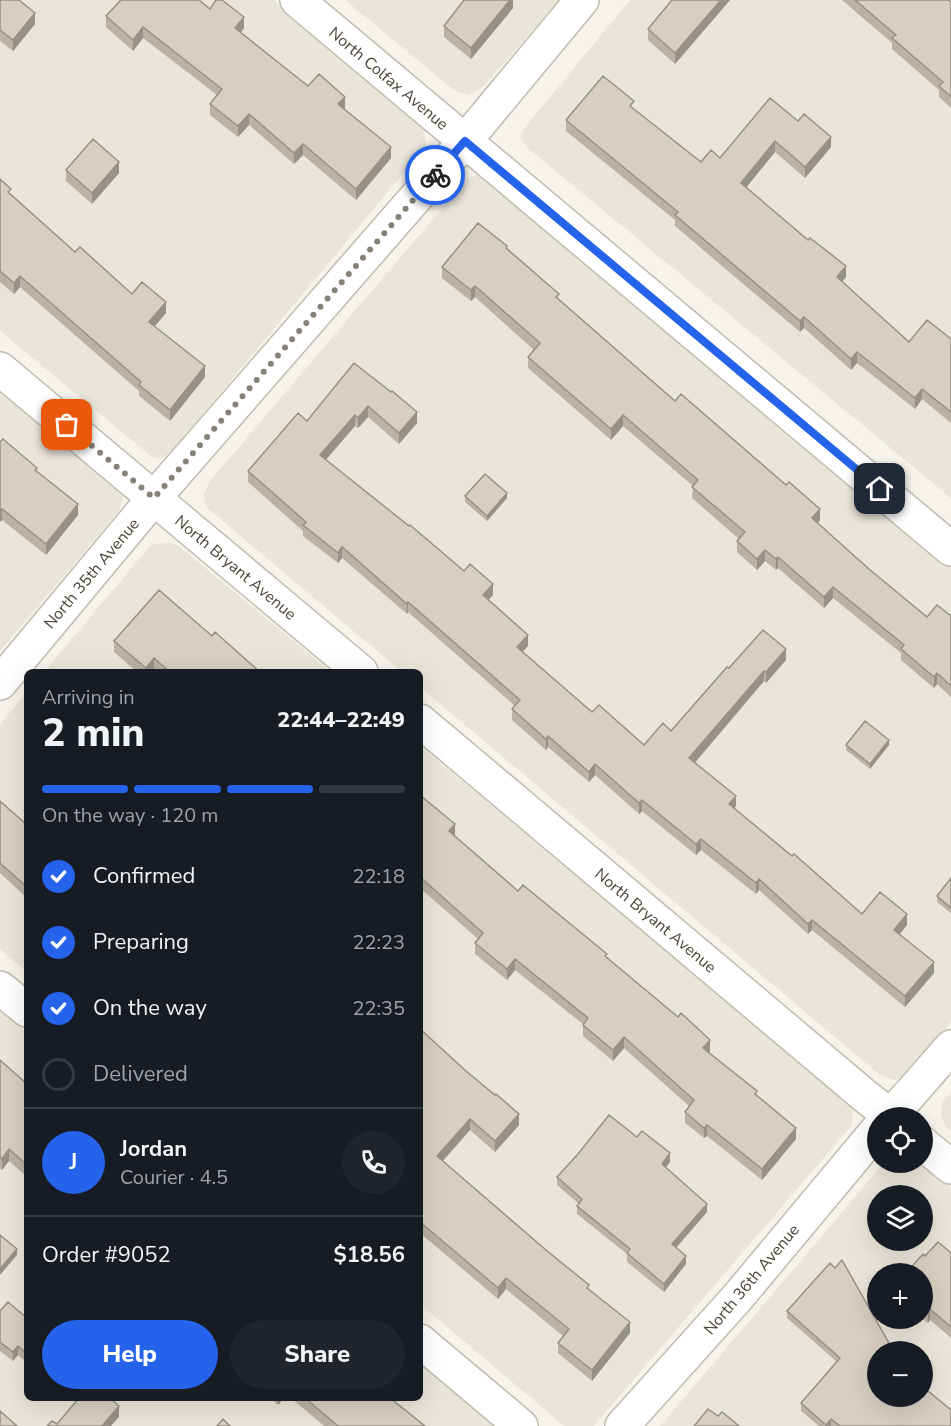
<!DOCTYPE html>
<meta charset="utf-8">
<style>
body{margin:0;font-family:"Nunito Sans",sans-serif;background:#20242c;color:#f1f3f6;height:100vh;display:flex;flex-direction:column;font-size:22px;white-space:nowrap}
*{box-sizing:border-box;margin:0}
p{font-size:20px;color:#9ea1a6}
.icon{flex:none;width:33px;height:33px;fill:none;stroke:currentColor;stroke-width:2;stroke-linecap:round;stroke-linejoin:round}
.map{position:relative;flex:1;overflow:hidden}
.panel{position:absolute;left:24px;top:669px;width:399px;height:732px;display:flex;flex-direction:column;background:#171b24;border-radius:9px;box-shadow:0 6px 24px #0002}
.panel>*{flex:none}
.tools{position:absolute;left:867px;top:1107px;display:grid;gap:12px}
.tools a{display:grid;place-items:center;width:66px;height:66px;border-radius:50%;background:#171b24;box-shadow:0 6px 24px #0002;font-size:30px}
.pin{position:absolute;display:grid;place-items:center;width:51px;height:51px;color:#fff;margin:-26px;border-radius:12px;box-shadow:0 3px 9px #0006}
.courier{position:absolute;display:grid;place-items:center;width:60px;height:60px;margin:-30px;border:4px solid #2563eb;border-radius:50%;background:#fff;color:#222;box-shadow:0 2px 8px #0007}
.overview em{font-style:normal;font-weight:800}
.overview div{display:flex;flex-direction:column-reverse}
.overview{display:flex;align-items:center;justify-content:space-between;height:102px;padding:0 18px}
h1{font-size:39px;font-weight:800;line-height:45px}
.bar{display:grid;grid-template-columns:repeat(4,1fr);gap:9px 6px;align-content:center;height:72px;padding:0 18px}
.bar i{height:8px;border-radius:4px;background:#363941}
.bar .active{background:#2563eb}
.bar p{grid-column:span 4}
.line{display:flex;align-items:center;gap:15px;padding:0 18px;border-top:2px solid #363941}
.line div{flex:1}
.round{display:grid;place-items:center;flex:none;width:63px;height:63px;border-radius:32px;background:#20242c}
ol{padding:0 18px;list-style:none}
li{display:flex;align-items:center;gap:18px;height:66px}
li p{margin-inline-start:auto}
li .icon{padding:6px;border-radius:50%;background:#2563eb;color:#fff;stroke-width:4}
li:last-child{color:#9ea1a6}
li i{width:33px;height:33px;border:3px solid #363941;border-radius:50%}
.cta{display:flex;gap:12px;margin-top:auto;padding:12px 18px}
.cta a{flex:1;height:69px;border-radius:36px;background:#2563eb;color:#fff;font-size:24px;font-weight:800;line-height:69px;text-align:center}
.cta a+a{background:#20242c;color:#f1f3f6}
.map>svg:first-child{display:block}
.residential{fill:#eae5da;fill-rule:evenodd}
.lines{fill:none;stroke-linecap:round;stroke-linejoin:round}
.street-casing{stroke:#c2bbae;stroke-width:36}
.street{stroke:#fff;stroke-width:33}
.wall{fill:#bab2a6}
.shaded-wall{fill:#979187}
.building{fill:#d8cfc1;stroke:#979187;stroke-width:1.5}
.done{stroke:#878178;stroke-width:6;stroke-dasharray:0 10.8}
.route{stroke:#2563eb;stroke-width:8}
.labels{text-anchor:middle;stroke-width:5;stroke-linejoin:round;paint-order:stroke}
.street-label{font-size:16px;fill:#4b4439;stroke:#fff}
</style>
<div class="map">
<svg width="951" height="1426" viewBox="0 0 951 1426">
<rect width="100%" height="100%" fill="#f6f3ec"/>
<path class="residential" d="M0 0H274L415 117 424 129 426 146 168 456 160 459 152 457 0 331Z
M345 0H559L482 88 468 95 455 91Z
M630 0H951V498L529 149 520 139 522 131Z
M476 175 483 176 951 568V1022L905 1077 894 1080 880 1075 420 687V672H402L206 507 204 494 210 481 468 178Z
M0 393 116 489 123 498 119 511 0 651Z
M171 542 180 547 331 672H44L151 545Z
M27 692V972L0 949V724Z
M420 746 852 1105 853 1117 851 1126 594 1426H564L420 1304Z
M0 1010 27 1033V1398H420V1362L497 1426H0Z
M951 1092V1131L946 1127 941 1115 942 1103Z
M884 1163H921L951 1187V1426H660ZM878 1196H922V1240H878ZM878 1274H922V1318H878ZM878 1352H922V1396H878Z"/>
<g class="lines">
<g class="street-casing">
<path id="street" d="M297 0 951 549
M0 369 361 672
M0 683 154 498 465 141 582 0
M420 721 865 1096 893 1118
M0 988 27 1010
M888 1118 910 1094 951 1047
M922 1143 951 1167
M420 1341 521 1426
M622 1426 737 1298 878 1129"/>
</g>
<use href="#street" class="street"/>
</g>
<path class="wall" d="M0 0 35 24 13 51 0 41Z
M119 0H199L210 9 244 28 241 33 308 86 345 108H344L391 158 356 200 303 155 294 164 249 125 238 137 210 115V104L217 95 143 38 133 51 106 27V16L120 1Z
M513 0V8L471 59 444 37V26Z
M672 0H730L675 64 648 40V29Z
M842 0H948L951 2V108L939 97V90L892 49V43Z
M634 109 701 162 720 158 798 121 831 147 805 178 775 152 746 187 846 277 842 282 909 342 951 339V423L922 399 915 409 857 363 851 370 804 328 800 332 675 226V220L566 131V120Z
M66 170 119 173 92 204 66 181Z
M0 179 11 195 75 252 132 294 166 313 155 326 205 377 170 421 139 396V391L20 287 14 294 0 282Z
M507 248 559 299 675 401 820 520 818 523 869 569 927 617 951 616V697L937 684 934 688 901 660V653L833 598 824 608 778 568 776 570 765 561 757 570 737 552V541L739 539 692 498 693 486 623 426 611 440 528 368V357L534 350 475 297 471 301 442 278V267Z
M354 363 417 423 399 444 368 417 358 428 355 426 326 460 493 595 488 600 528 646 522 652 592 712 644 745 671 731 729 668 786 660 766 683 764 681 695 763 736 806 734 809 862 914 907 925 900 934 934 973 905 1007 812 930 808 934 759 890 756 894 701 850 696 855 642 811 639 814 595 775 589 782 548 747 546 750 512 720V709L515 706 408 612 407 614 342 558 338 563 303 536V531L248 482V471L307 421Z
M0 442 37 471 78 515 46 555 2 520 0 521Z
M465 496 507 498 487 521 465 502Z
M212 636 260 672H157L154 669 152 672H137L114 652V641Z
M846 745H889L870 769 846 750Z
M420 797 454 836 518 891 607 957 710 1051 709 1052 757 1096 796 1139 762 1180 707 1136 704 1138 685 1123V1112L689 1106 624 1048 613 1061 583 1036V1024L515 970 507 980 475 954V943L478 939 420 888Z
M0 801 27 825V898L0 873Z
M951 878V913L937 902V896Z
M420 1029 519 1125 495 1152 470 1130 443 1161 589 1289 630 1333 592 1381 558 1353V1343L563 1336 506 1289 498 1299 420 1233Z
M0 1060 27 1084V1177L9 1161 2 1170 0 1169Z
M637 1137 670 1162 666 1167 707 1212 676 1248 686 1264 664 1292 627 1262V1254L577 1214V1206L578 1203 557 1185V1177Z
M951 1253V1338L930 1320 928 1323 922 1318V1274L925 1256Z
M0 1311 27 1318V1363L18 1355 13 1361 0 1351Z
M787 1311 878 1352 951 1426H819L801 1411V1403L837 1362 787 1318Z
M270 1398H284L278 1405Z
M291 1398H390L425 1426H324Z"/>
<path class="shaded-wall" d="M510 0H513V8L471 59V48Z
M721 0H730L675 64V53Z
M35 13V24L13 51V40Z
M244 17V28L235 39V28Z
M143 27V38L133 51V40Z
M345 97V108L338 115V104Z
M249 114V125L238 137V126Z
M831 137V147L805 178V167Z
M775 141V152L741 194V183Z
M303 144V155L294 164V153Z
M391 147V158L356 200V189Z
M119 162V173L92 204V193Z
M846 266V277L837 288V277Z
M20 276V287L14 294V283Z
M475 286V297L471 301V290Z
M166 302V313L149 333V322Z
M804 317V328L800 332V321Z
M857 352V363L851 370V359Z
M205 366V377L170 421V410Z
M922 389V399L915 409V398Z
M368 406V417L358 428V418Z
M417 412V423L399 444V433Z
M355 415V426L320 466V455Z
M623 415V426L611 440V429Z
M507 493V498L487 521V516Z
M78 504V515L46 555V544Z
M2 509V520L0 522V511Z
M820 509V520L812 529V518Z
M342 547V558L338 563V553Z
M765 550V561L757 570V559Z
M778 557V568L776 570V559Z
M493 584V595L483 606V595Z
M833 587V598L824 608V597Z
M408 602V612L407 614V604Z
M528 635V646L517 658V647Z
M786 649V660L766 683V672Z
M154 658V669L152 672H146V668Z
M764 671V681L689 769V758Z
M937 673V684L934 688V677Z
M548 736V747L546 750V739Z
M889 740V745L870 769V764Z
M595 764V775L589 782V772Z
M736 796V806L729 815V804Z
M642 800V811L639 814V803Z
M455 824V835L449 842V831Z
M701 839V850L696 855V844Z
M759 879V890L756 894V883Z
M907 914V925L894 941V930Z
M812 920V930L808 934V924Z
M515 959V970L507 980V969Z
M934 962V973L905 1007V996Z
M624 1037V1048L613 1061V1050Z
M710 1040V1051L703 1059V1048Z
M519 1114V1125L495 1152V1141Z
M470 1119V1130L437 1167V1156Z
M707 1125V1136L704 1138V1128Z
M796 1128V1139L762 1180V1169Z
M9 1149V1161L2 1170V1159Z
M670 1153V1162L662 1172V1164Z
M707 1204V1212L672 1252V1244Z
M17 1249V1255L0 1275V1269Z
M686 1256V1264L664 1292V1284Z
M506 1278V1289L498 1299V1288Z
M930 1309V1320L928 1323V1312Z
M630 1322V1333L592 1381V1370Z
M18 1346V1355L13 1361V1352Z
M278 1398H284L278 1405Z
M119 1406V1417L111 1426H102Z
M831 1419V1426H826V1425Z"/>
<path class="building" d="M0 0H19L35 13 13 40 0 30Z
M121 0H199L210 9 216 0H222L244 17 235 28 308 86 319 74 345 97 338 104 391 147 356 189 303 144 294 153 249 114 238 126 210 104 222 89 143 27 133 40 106 16Z
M464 0H510L471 48 444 26Z
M672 0H721L675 53 648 29Z
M855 0H948L951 2V97L939 86 943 82 892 38 896 35Z
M603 76 634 101 630 106 701 162 711 150 720 158 770 98 798 121 804 114 831 137 805 167 775 141 741 183 808 240 810 238 846 266 837 277 909 342 927 320 951 339V412L922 389 915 398 857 352 851 359 804 317 800 321 675 215 678 212 566 120Z
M93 139 119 162 92 193 66 170Z
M0 179 11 189 8 192 75 252 80 247 132 294 142 282 166 302 149 322 205 366 170 410 139 385 141 382 20 276 14 283 0 271Z
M478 223 507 246 506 248 559 294 556 297 675 401 681 394 786 485 789 482 820 509 812 518 869 569 927 617 937 605 951 616V686L937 673 934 677 901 649 904 645 833 587 824 597 778 557 776 559 765 550 757 559 737 541 745 532 692 487 698 480 623 415 611 429 528 357 540 343 475 286 471 290 442 267Z
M354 363 391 392 392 391 417 412 399 433 368 406 358 418 355 415 320 455 409 526 410 525 464 571 470 564 493 584 483 595 528 635 517 647 592 712 599 705 644 745 663 723 671 731 727 667 729 668 763 630 786 649 766 672 764 671 689 758 736 796 729 804 792 856 794 854 862 914 880 892 907 914 894 930 934 962 905 996 812 920 808 924 759 879 756 883 701 839 696 844 642 800 639 803 595 764 589 772 548 736 546 739 512 709 520 700 408 602 407 604 342 547 338 553 303 525 306 522 248 471 298 413 307 421Z
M3 439 37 468 35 470 78 504 46 544 2 509 0 510V442Z
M485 474 507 493 487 516 465 496Z
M159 590 212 636 215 632 260 672H170L154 658 146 668 114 641Z
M865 721 889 740 870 764 846 745Z
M421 796 455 824 449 831 518 891 523 885 607 954 605 956 678 1017 681 1013 710 1040 703 1048 757 1091 755 1094 796 1128 762 1169 707 1125 704 1128 685 1112 694 1100 624 1037 613 1050 583 1025 588 1018 515 959 507 969 475 943 483 933 420 877V797Z
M0 801 27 825V887L0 863Z
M951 878V908L937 896Z
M420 1029 466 1071 495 1095 496 1094 519 1114 495 1141 470 1119 437 1156 546 1250 589 1285 587 1288 630 1322 592 1370 558 1343 569 1329 506 1278 498 1288 420 1222Z
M0 1060 27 1084V1165L9 1149 2 1159 0 1157Z
M609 1115 637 1137 642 1131 670 1153 662 1164 707 1204 672 1244 686 1256 664 1284 627 1253 630 1249 577 1206 582 1199 557 1177 578 1154Z
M0 1235 17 1249 0 1269Z
M938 1242 951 1253V1327L930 1309 928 1312 922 1307V1274H905L923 1254 925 1256Z
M842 1260 894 1352H878V1396H922V1386L951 1410V1426H840L831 1419 826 1425 801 1403 840 1358 787 1311 830 1263 835 1268Z
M8 1302 27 1318V1354L18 1346 13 1352 0 1342V1311Z
M79 1398H110L119 1406 102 1426H47L52 1421 57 1424Z
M305 1398H390L425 1426H338Z
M708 1409 718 1416 722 1412 739 1426H694Z
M0 1411 17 1426H0Z
M223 1419 230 1426H217Z"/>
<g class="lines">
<path class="done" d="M67 425 154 498 435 175"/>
<path class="route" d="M435 175 465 141 880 489"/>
</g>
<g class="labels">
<g class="street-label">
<text transform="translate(389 78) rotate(40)" y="6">North Colfax Avenue</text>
<text transform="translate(236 567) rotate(40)" y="6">North Bryant Avenue</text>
<text transform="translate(91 573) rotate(-50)" y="6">North 35th Avenue</text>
<text transform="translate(656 920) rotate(40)" y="6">North Bryant Avenue</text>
<text transform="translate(751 1279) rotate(-50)" y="6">North 36th Avenue</text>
</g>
</g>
</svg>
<div class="tools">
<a><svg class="icon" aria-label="locate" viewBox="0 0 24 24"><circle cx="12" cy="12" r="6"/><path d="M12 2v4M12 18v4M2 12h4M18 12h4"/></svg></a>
<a><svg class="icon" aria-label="layers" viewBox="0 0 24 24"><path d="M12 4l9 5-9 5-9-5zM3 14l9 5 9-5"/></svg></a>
<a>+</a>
<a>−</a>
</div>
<div class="pin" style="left:67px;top:425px;background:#ea580c"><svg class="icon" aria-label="bag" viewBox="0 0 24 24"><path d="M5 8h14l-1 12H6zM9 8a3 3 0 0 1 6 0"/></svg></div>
<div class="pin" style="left:880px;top:489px;background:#1f2937"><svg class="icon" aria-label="home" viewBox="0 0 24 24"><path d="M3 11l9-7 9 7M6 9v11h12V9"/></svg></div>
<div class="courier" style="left:435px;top:175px"><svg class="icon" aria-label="bike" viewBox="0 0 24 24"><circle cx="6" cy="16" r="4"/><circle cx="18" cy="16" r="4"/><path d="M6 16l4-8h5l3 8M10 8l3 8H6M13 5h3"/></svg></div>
<section class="panel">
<div class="overview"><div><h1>2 min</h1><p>Arriving in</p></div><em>22:44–22:49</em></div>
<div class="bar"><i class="active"></i><i class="active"></i><i class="active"></i><i></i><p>On the way · 120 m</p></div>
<ol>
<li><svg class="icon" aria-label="check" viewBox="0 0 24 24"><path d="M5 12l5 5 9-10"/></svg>Confirmed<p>22:18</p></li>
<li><svg class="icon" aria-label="check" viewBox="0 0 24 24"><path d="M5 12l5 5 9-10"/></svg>Preparing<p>22:23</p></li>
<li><svg class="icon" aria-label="check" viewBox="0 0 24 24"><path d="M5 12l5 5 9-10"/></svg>On the way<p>22:35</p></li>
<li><i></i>Delivered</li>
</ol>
<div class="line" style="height:108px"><b class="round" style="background:#2563eb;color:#fff">J</b><div><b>Jordan</b><p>Courier · 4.5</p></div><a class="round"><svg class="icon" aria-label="phone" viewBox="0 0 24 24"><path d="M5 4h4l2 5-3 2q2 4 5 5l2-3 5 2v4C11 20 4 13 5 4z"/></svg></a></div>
<div class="line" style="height:78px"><div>Order #9052</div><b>$18.56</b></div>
<div class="cta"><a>Help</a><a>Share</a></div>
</section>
</div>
